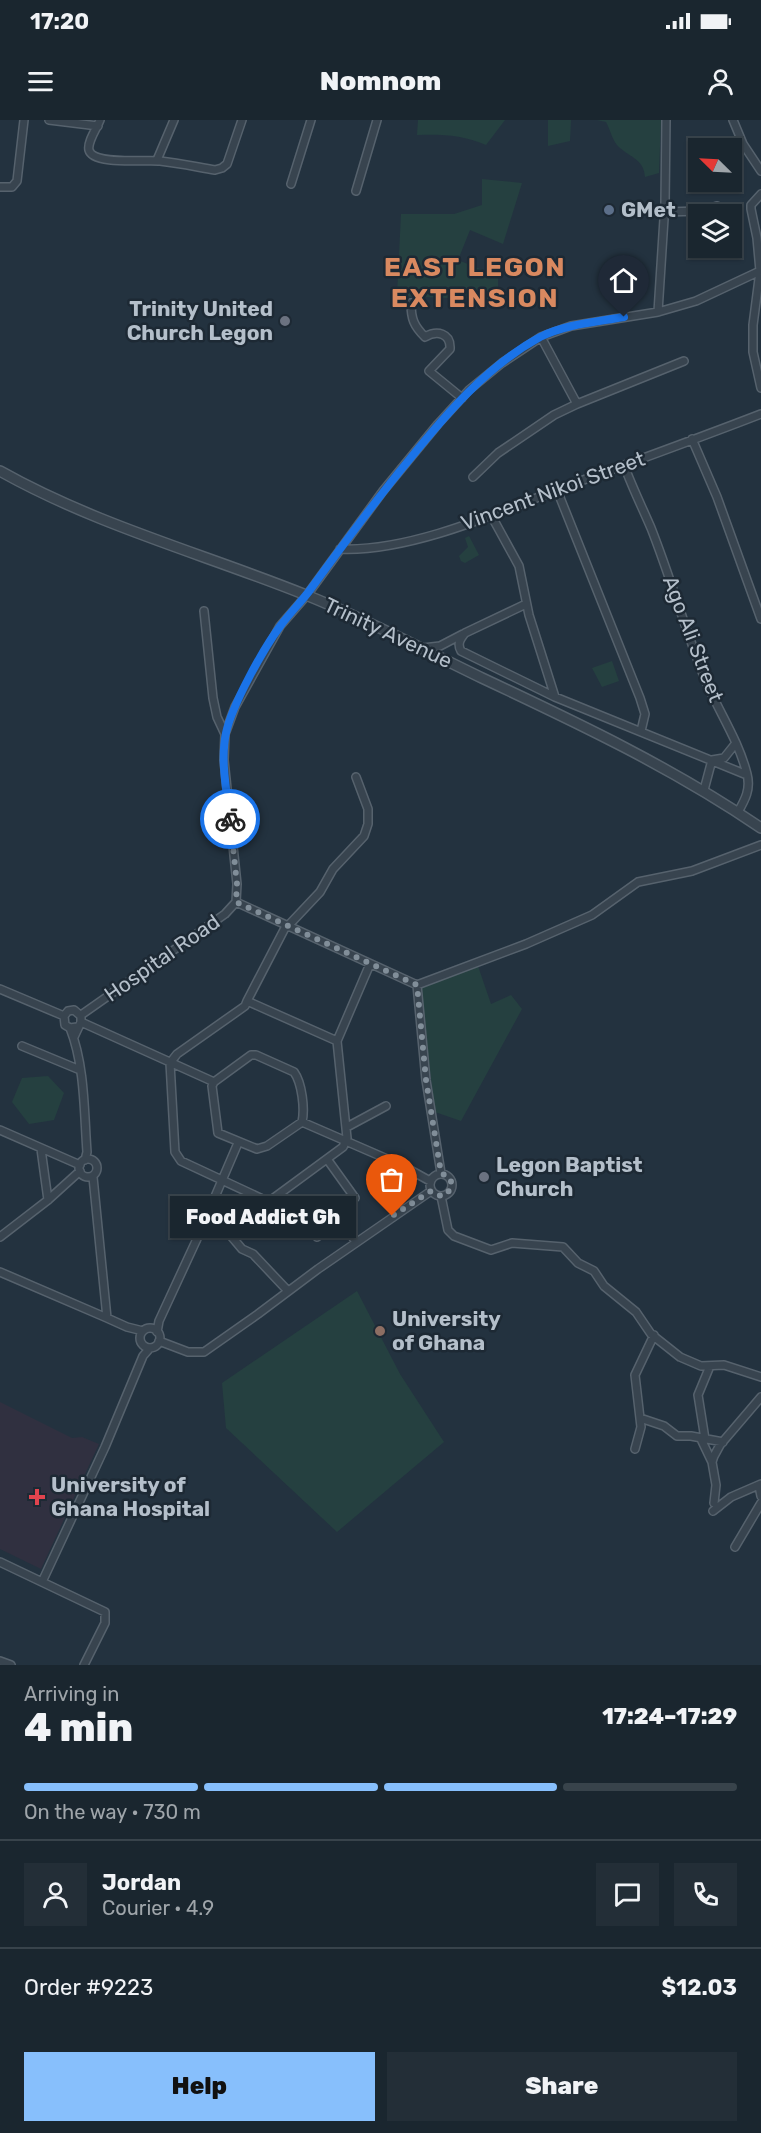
<!DOCTYPE html>
<meta charset="utf-8">
<style>
body{margin:0;font-family:Rubik,sans-serif;background:#232e37;color:#f1f3f6;height:100vh;display:flex;flex-direction:column;font-size:22px;white-space:nowrap}
*{box-sizing:border-box;margin:0}
p{font-size:20px;color:#9fa5aa}
.icon{flex:none;width:33px;height:33px;fill:none;stroke:currentColor;stroke-width:2;stroke-linecap:round;stroke-linejoin:round}
.map{position:relative;height:1545px;overflow:hidden}
.side{display:flex;flex-direction:column;background:#1a262f;flex:1}
.side>*{flex:none}
.needle{width:39px;rotate:294deg}
.controls{position:absolute;left:688px;top:18px;display:grid;gap:12px}
.controls a{display:grid;place-items:center;width:54px;height:54px;border-radius:0px;background:#1a262f;box-shadow:0 2px 4px #0004,0 0 0 2px #38434b;font-size:30px}
.pin{position:absolute;display:grid;place-items:center;width:51px;height:51px;color:#fff;margin:-62px -26px;border-radius:50% 50% 50% 0;rotate:-45deg;box-shadow:0 0 6px #0007}
.pin .icon{rotate:45deg}
.courier{position:absolute;display:grid;place-items:center;width:60px;height:60px;margin:-30px;border:4px solid #1a73e8;border-radius:50%;background:#fff;color:#222;box-shadow:0 2px 8px #0007}
.bubble{position:absolute;height:42px;border-radius:0px;background:#1a262f;box-shadow:0 2px 4px #0004,0 0 0 2px #38434b;font-size:20px;font-weight:800;line-height:42px;text-align:center}
.overview em{font-style:normal;font-weight:800}
.overview div{display:flex;flex-direction:column-reverse}
.overview{display:flex;align-items:center;justify-content:space-between;height:102px;padding:0 24px}
h1{font-size:39px;font-weight:800;line-height:45px}
.bar{display:grid;grid-template-columns:repeat(4,1fr);gap:9px 6px;align-content:center;height:72px;padding:0 24px}
.bar i{height:8px;border-radius:4px;background:#38434b}
.bar .selected{background:#87bffc}
.bar p{grid-column:span 4}
.line{display:flex;align-items:center;gap:15px;padding:0 24px;border-top:2px solid #38434b}
.line div{flex:1}
.round{display:grid;place-items:center;flex:none;width:63px;height:63px;border-radius:0px;background:#232e37}
.cta{display:flex;gap:12px;margin-top:auto;padding:12px 24px}
.cta a{flex:1;height:69px;border-radius:0px;background:#87bffc;color:#111;font-size:24px;font-weight:800;line-height:69px;text-align:center}
.cta a+a{background:#232e37;color:#f1f3f6}
.status{display:flex;justify-content:space-between;align-items:center;height:42px;padding:0 30px;background:#1a262f;direction:ltr}
.status svg{height:16px;fill:currentColor}
header{display:flex;justify-content:space-between;align-items:center;height:78px;padding:0 24px;background:#1a262f;font-size:27px;font-weight:800}
.map>svg:first-child{display:block}
.medical{fill:#303040}
.green{fill:#254040}
.lines{fill:none;stroke-linecap:round;stroke-linejoin:round}
.minor-casing{stroke:#56626d;stroke-width:10}
.tertiary-casing{stroke:#56626d;stroke-width:12}
.minor{stroke:#38444f;stroke-width:7}
.tertiary{stroke:#38444f;stroke-width:9}
.done{stroke:#818e99;stroke-width:6;stroke-dasharray:0 10.8}
.route{stroke:#1a73e8;stroke-width:8}
.service-dot{fill:#5c6f8a;stroke:#1d2934;stroke-width:2}
.worship-dot{fill:#6b7280;stroke:#1d2934;stroke-width:2}
.education-dot{fill:#8d6e63;stroke:#1d2934;stroke-width:2}
.health-dot{fill:#e0444e;stroke:#1d2934;stroke-width:2}
.labels{text-anchor:middle;stroke-width:5;stroke-linejoin:round;paint-order:stroke}
.poi-label{font-size:21px;font-weight:bold;fill:#b4bfca;stroke:#1d2934;text-anchor:start}
.street-label{font-size:21px;fill:#b4bfca;stroke:#1d2934}
.district-label{font-size:27px;font-weight:bold;letter-spacing:1.5px;fill:#d98960;stroke:#1d2934}
</style>
<div class="status"><b>17:20</b><svg viewBox="0 0 49 12"><path d="M0 12V9h3v3zM5 12V6h3v6zM10 12V3h3v9zM15 12V0h3v12zM26 1h20v11H26zM47 4h2v5h-2z"/></svg></div>
<header><svg class="icon" aria-label="menu" viewBox="0 0 24 24"><path d="M4 6h16M4 12h16M4 18h16"/></svg>Nomnom<svg class="icon" aria-label="person" viewBox="0 0 24 24"><circle cx="12" cy="8" r="4"/><path d="M4 21q1-7 8-7t8 7"/></svg></header>
<div class="map">
<svg width="761" height="1545" viewBox="0 0 761 1545">
<rect width="100%" height="100%" fill="#23323f"/>
<path class="medical" d="M0 1282 72 1318 82 1317 99 1324 41 1449 0 1429Z"/>
<path class="green" d="M418 0H505L486 25C463 15 442 14 417 15Z
M548 0H571L570 21 548 26Z
M597 0H661L659 53 645 57C644 38 628 37 617 25 612 19 610 9 606 2Z
M482 59 522 63 503 124 470 110 458 140 485 151H498V180L397 176 401 94H454L482 85Z
M469 416 479 435 465 443 461 441 459 436 468 427 465 418Z
M612 541 619 561 602 567 592 548Z
M478 846 491 884 511 875 522 889 461 1001 435 992 420 868Z
M48 956 64 973 54 1000 29 1004 12 982 22 958Z
M357 1171 400 1254 444 1322 337 1412 226 1308 222 1263Z"/>
<g class="lines">
<g class="minor-casing">
<path id="minor" d="M49 0 98 6
M100 0C97 8 87 22 89 30 93 46 148 39 160 41 179 43 197 47 215 50L222 48 227 44 242 0
M733 0 743 24 761 51
M157 40 174 0
M291 64 311 0
M0 67H12L17 61 24 0
M356 71 377 0
M761 74 751 85V89L757 118 760 151 753 205V232L761 268
M664 92 701 91 717 86
M411 183C411 199 414 206 425 217 437 210 451 213 450 229L429 251 462 278
M658 192 665 83 666 0
M541 217 577 284
M692 319 717 377 761 499
M624 345C632 367 642 387 651 408 670 456 684 506 703 554 716 588 738 618 747 654 751 669 745 680 738 692
M473 357 498 333 554 295 577 284 684 241
M557 370 640 578 645 594 641 611
M491 395 519 446 529 495 555 577
M340 429C409 432 495 394 559 369 627 344 694 320 761 294
M526 484 465 513C460 519 457 524 461 531L555 577 747 655
M204 491 213 578 217 597 225 614
M423 528 440 526 463 514
M704 670 712 640 724 638 736 623
M236 782 417 865
M287 807 320 772 333 749 364 716 368 704V689L356 657
M417 865 526 824 592 795 638 762 692 751 761 725
M417 865 426 960 441 1053
M0 869 64 896
M247 881 286 806
M81 895 225 794 236 782 237 764 224 640 225 614 235 587 280 506 307 475 383 371 438 304 469 270 502 243 541 217 571 206 658 192 696 181 760 151
M81 902 214 962
M70 908C85 946 84 992 87 1032L85 1040
M74 917 81 902V896L74 890 68 891 64 896 65 905 70 908 77 907
M337 921 370 844
M22 926 80 950
M251 935H256L294 952C302 963 305 989 302 1002L267 1026 257 1029 218 1013 212 966 214 962Z
M302 1002 401 1045 430 1061
M347 1007 386 986
M0 1010 80 1045
M41 1029 48 1080
M327 1039 355 1078
M79 1048a9 9 0 1 1 18 0a9 9 0 1 1-18 0Z
M430 1065a11 11 0 1 1 22 0a11 11 0 1 1-22 0Z
M93 1057 107 1198 127 1207 143 1211
M441 1076 448 1110 454 1116 491 1130 512 1123 563 1127 578 1143 594 1151 604 1166 636 1192 651 1214 680 1237 701 1246 724 1245 761 1257
M226 1110 242 1129 253 1134 288 1171
M200 1112 226 1110 252 1094 343 1027 347 1018 337 921 247 881 245 886 177 934 170 943 175 1032 181 1041 269 1082
M0 1117 48 1080 80 1051
M317 1117C336 1103 342 1101 356 1122
M0 1152 107 1198
M140 1218a10 10 0 1 1 20 0a10 10 0 1 1-20 0Z
M157 1212 159 1201 196 1121 238 1023
M159 1221 188 1232H204L258 1194 318 1149 431 1071
M640 1298 664 1306 677 1316H691L723 1322
M701 1319 712 1342
M705 1319 698 1275 710 1246
M635 1329 641 1307 635 1255 654 1215
M759 1366 761 1376
M714 1383 716 1365 712 1342 714 1336 720 1325 761 1277
M713 1391 731 1377 761 1364
M735 1427 761 1383
M0 1442 105 1492V1503L84 1545
M42 1462 105 1327 143 1236 150 1228
M0 1541 11 1545"/>
</g>
<g class="tertiary-casing">
<path id="tertiary" d="M0 351C96 405 204 434 306 475 366 499 424 530 482 558 578 603 673 648 761 708"/>
</g>
<use href="#minor" class="minor"/>
<use href="#tertiary" class="tertiary"/>
</g>
<g class="lines">
<path class="done" d="M230 699 237 764 236 782 417 865 426 960 441 1053 450 1058 452 1065 447 1074 441 1076 431 1071 392 1096"/>
<path class="route" d="M230 699C227 672 220 641 226 613 232 585 263 529 281 505 290 493 301 482 310 470 342 426 374 382 409 340 446 294 487 246 540 217 566 204 596 202 624 197"/>
</g>
<circle class="service-dot" cx="609" cy="90" r="6"/>
<g class="worship-dot">
<circle cx="285" cy="201" r="6"/>
<circle cx="484" cy="1057" r="6"/>
</g>
<circle class="education-dot" cx="380" cy="1211" r="6"/>
<path class="health-dot" d="M34 1368h6v6h6v6h-6v6h-6v-6h-6v-6h6z"/>
<g class="labels">
<g class="poi-label">
<text x="621" y="97">GMet</text>
<text x="273" y="196" text-anchor="end">Trinity United<tspan x="273" dy="24">Church Legon</tspan></text>
<text x="496" y="1052">Legon Baptist<tspan x="496" dy="24">Church</tspan></text>
<text x="392" y="1206">University<tspan x="392" dy="24">of Ghana</tspan></text>
<text x="51" y="1372">University of<tspan x="51" dy="24">Ghana Hospital</tspan></text>
</g>
<g class="street-label">
<text transform="translate(553 371) rotate(-20)" y="7">Vincent Nikoi Street</text>
<text transform="translate(388 513) rotate(25)" y="7">Trinity Avenue</text>
<text transform="translate(693 519) rotate(69)" y="7">Ago Ali Street</text>
<text transform="translate(162 838) rotate(-35)" y="7">Hospital Road</text>
</g>
<g class="district-label">
<text x="475" y="156">EAST LEGON<tspan x="475" dy="31">EXTENSION</tspan></text>
</g>
</g>
</svg>
<div class="controls">
<a><svg class="needle" viewBox="-14 -14 28 28"><path d="M0-13l5 13h-10z" fill="#e53935"/><path d="M0 13l5-13h-10z" fill="#9fa5aa"/></svg></a>
<a><svg class="icon" aria-label="layers" viewBox="0 0 24 24"><path d="M12 4l9 5-9 5-9-5zM3 14l9 5 9-5"/></svg></a>
</div>
<div class="pin" style="left:392px;top:1096px;background:#ea580c"><svg class="icon" aria-label="bag" viewBox="0 0 24 24"><path d="M5 8h14l-1 12H6zM9 8a3 3 0 0 1 6 0"/></svg></div>
<div class="pin" style="left:624px;top:197px;background:#1f2937"><svg class="icon" aria-label="home" viewBox="0 0 24 24"><path d="M3 11l9-7 9 7M6 9v11h12V9"/></svg></div>
<div class="courier" style="left:230px;top:699px"><svg class="icon" aria-label="bike" viewBox="0 0 24 24"><circle cx="6" cy="16" r="4"/><circle cx="18" cy="16" r="4"/><path d="M6 16l4-8h5l3 8M10 8l3 8H6M13 5h3"/></svg></div>
<div class="bubble" style="left:170px;top:1076px;width:186px">Food Addict Gh</div>
</div>
<section class="side">
<div class="overview"><div><h1>4 min</h1><p>Arriving in</p></div><em>17:24–17:29</em></div>
<div class="bar"><i class="selected"></i><i class="selected"></i><i class="selected"></i><i></i><p>On the way · 730 m</p></div>
<div class="line" style="height:108px"><a class="round"><svg class="icon" aria-label="person" viewBox="0 0 24 24"><circle cx="12" cy="8" r="4"/><path d="M4 21q1-7 8-7t8 7"/></svg></a><div><b>Jordan</b><p>Courier · 4.9</p></div><a class="round"><svg class="icon" aria-label="chat" viewBox="0 0 24 24"><path d="M4 5h16v11H9l-5 4z"/></svg></a><a class="round"><svg class="icon" aria-label="phone" viewBox="0 0 24 24"><path d="M5 4h4l2 5-3 2q2 4 5 5l2-3 5 2v4C11 20 4 13 5 4z"/></svg></a></div>
<div class="line" style="height:78px"><div>Order #9223</div><b>$12.03</b></div>
<div class="cta"><a>Help</a><a>Share</a></div>
</section>
